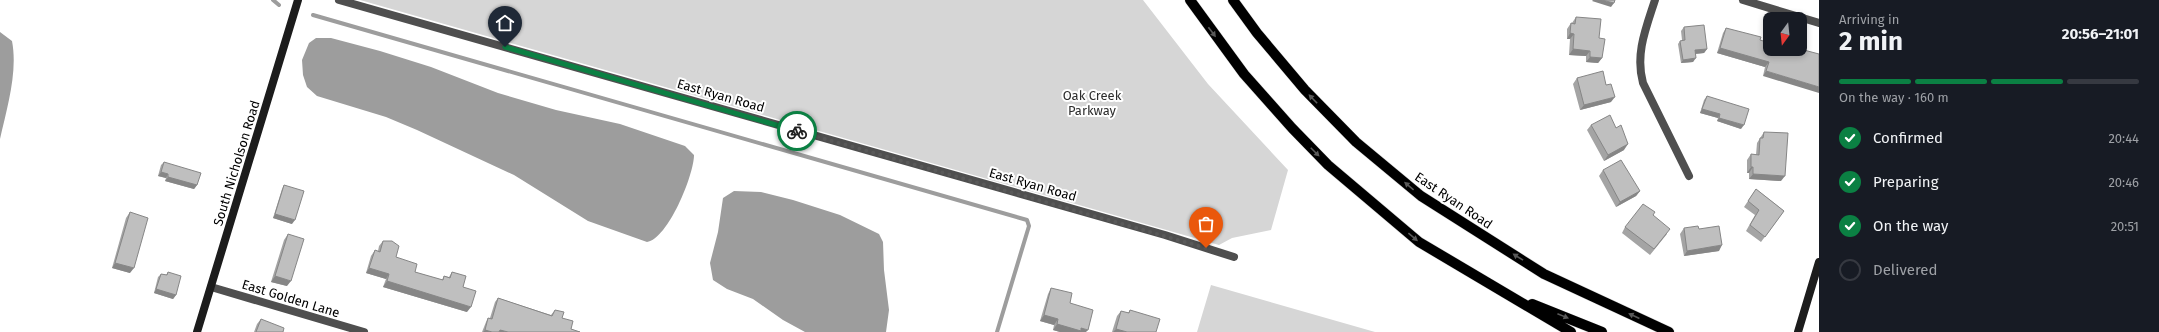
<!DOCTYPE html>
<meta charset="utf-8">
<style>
body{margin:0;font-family:"Fira Sans",sans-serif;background:#20242c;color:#f1f3f6;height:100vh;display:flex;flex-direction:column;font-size:15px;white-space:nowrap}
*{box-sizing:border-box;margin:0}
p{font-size:13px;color:#9ea1a6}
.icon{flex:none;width:22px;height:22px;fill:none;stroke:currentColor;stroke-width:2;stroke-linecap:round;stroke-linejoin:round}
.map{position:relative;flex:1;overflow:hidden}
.drawer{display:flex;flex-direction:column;background:#171b24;width:340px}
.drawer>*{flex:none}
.needle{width:26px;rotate:195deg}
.buttons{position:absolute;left:1763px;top:12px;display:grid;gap:8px}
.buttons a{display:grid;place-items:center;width:44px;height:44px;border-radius:8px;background:#171b24;box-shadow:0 2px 6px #0003;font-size:20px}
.pin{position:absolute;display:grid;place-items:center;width:34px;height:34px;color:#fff;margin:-41px -17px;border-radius:50% 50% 50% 0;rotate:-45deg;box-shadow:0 0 4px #0007}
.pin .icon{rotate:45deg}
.courier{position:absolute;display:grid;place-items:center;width:40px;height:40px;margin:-20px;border:3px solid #0b8043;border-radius:50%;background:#fff;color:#222;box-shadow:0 1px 5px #0007}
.headline em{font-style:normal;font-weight:700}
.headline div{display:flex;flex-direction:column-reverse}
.headline{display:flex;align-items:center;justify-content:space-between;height:68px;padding:0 20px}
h1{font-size:26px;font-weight:700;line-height:30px}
.bar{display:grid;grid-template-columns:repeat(4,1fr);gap:6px 4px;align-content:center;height:48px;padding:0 20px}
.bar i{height:5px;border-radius:3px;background:#363941}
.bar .on{background:#0b8043}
.bar p{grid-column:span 4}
ol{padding:0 20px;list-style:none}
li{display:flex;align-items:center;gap:12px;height:44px}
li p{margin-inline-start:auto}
li .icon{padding:4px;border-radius:50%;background:#0b8043;color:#fff;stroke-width:4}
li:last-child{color:#9ea1a6}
li i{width:22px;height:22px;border:2px solid #363941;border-radius:50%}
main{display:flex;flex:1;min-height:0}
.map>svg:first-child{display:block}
.green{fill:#d6d6d6}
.water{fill:#9d9d9d}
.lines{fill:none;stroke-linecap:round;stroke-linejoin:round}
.stream{stroke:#9d9d9d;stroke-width:4}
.primary-casing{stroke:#dbdbdb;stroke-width:11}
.street{stroke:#4f4f4f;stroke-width:8}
.secondary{stroke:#1c1c1c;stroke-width:8}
.primary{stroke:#000;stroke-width:10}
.wall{fill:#a4a4a4}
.shaded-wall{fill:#868686}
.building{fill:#bfbfbf;stroke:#868686}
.oneway{fill:#595959}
.done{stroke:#595959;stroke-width:4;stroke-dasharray:0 7.2}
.route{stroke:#0b8043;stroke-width:5}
.labels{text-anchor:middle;stroke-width:4;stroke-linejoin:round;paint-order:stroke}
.street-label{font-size:13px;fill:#000;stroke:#fff}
.park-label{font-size:13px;fill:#2d2d2d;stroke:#fff}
</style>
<main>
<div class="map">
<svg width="1819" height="332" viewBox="0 0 1819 332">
<rect width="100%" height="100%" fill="#fff"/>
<path class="green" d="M360 0H1143L1208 84 1288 170 1271 230 1232 238 1219 245Z
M1211 285 1375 332H1197Z"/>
<path class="water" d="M0 32 12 41C18 72 7 108 0 139Z
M316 38H331L380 51 431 67 498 93 556 110 620 124 685 146 694 155C694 175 668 239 647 242L588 221 514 175 417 130 386 117 317 96 307 87 303 75 302 60 309 43Z
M734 191 761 192 793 200 840 215 879 234 883 242 884 270 889 310 886 332H805L783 320 753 299 727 289 713 280 710 263 718 232 723 198Z"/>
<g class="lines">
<path class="stream" d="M273 0 279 5
M313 15 1027 220 1029 226 997 332"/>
<g class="primary-casing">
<path id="primary" d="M1190 0 1244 74 1292 128 1328 165 1419 242 1571 332
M1233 0 1257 33 1305 90 1356 142 1421 196 1544 274 1669 332
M1532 304 1602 332"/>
</g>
<path class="street" d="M339 0 1165 235 1234 257
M1655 0C1646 28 1635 54 1643 83L1689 176
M1743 0 1819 23
M211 287 364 332"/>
<path class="secondary" d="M197 332 298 0
M1798 332 1819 262"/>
<use href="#primary" class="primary"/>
</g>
<path class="wall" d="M1576 17 1599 38 1602 58 1598 63 1586 62V56L1569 55 1570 39H1567V29L1571 23H1572Z
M1684 27 1707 49 1704 53 1696 54 1693 62 1681 63 1678 44 1680 41 1682 40 1681 31Z
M1726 28 1760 40 1770 49H1800L1763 76 1765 67 1717 53 1723 33Z
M1577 78 1611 102 1580 110 1573 84Z
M1707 96 1741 129 1717 121 1718 118 1700 113 1704 100Z
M1591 125 1616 128 1624 150 1604 161 1587 130Z
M1764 132 1781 181 1749 179V173H1747V160L1751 154 1756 155 1757 143Z
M164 162 197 185 194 189 165 181 166 178 158 176 161 165Z
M1603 170 1640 191 1636 196 1616 207 1599 176Z
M284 185 292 224 273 218 282 189Z
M1756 189 1784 211 1761 242 1746 231 1755 215 1744 207Z
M130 212V273L112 268 126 218Z
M1653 215 1667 234 1650 255 1622 233 1625 227Z
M1684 228 1699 229 1719 251 1684 256 1680 234Z
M288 234 287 286 271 282 284 240Z
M383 241 396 257 415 272 442 280 444 276 449 277 452 272 463 287 467 312 383 287 386 279 366 273 371 256 375 250 378 251 379 246Z
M168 272 176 295 173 299 154 293 158 277 161 274 166 275Z
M1051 288 1070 303 1086 332H1060L1053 330 1054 325 1040 321 1048 294Z
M498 298 551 315 555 310 571 329 580 332H482L486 322 488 318H490L495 302Z
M1130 310 1156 332H1112L1117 316 1121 311 1128 313Z
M261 319 283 332H254L257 324Z"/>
<path class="shaded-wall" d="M1593 0H1602L1614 3 1611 7 1592 1Z
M1570 33 1574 34 1570 39H1567Z
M1720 48 1769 62 1765 67 1717 53Z
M1573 49 1590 51 1586 56 1569 55Z
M1707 49 1704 53 1693 54 1695 50Z
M1590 57 1602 58 1598 63 1586 62Z
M1696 58 1693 62 1681 63 1683 60Z
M1766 71 1819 87V93L1763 76Z
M1615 97 1611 102 1580 110 1584 105Z
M1702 109 1720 114 1718 118 1700 113Z
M1719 118 1744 125 1741 129 1717 121Z
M1628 144 1624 150 1604 161 1608 155Z
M1751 167H1753L1749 173H1747Z
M161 172 168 174 166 178 158 176Z
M1753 174 1785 176 1781 181 1749 179Z
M168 177 197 185 194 189 165 181Z
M1640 191 1636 196 1616 207 1620 202Z
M275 214 295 220 292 224 273 218Z
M1722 245 1719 251 1684 256 1687 251Z
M115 263 134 268 130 273 112 268Z
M369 268 389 274 386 279 366 273Z
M275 276 291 281 287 286 271 282Z
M387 281 471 307 467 312 383 287Z
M156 289 176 295 173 299 154 293Z
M1044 315 1058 319 1054 325 1040 321Z
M1057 324 1081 328 1088 330 1086 332H1060L1053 330Z
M1116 329 1127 332H1113Z
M485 330 492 332H483Z
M500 330 508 332H499Z"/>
<path class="building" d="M1602 0H1615L1614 3Z
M1576 17 1601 19 1599 38 1605 39 1602 58 1590 57V51L1573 49 1574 34 1570 33 1571 23 1575 24Z
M1704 25 1707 49 1695 50 1696 58 1683 60 1680 41 1685 40 1684 27Z
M1726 28 1761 37 1760 40 1770 43V49H1800L1819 54V87L1766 71 1769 62 1720 48Z
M1603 71 1606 85 1611 84 1615 97 1584 105 1577 78Z
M1707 96 1749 109 1744 125 1719 118 1720 114 1702 109Z
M1610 115 1616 128 1621 125 1628 144 1608 155 1591 125Z
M1764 132 1788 133 1785 176 1753 174V167H1751V154L1759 155 1760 138H1763Z
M1621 160 1640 191 1620 202 1603 170Z
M164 162 201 173 197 185 168 177V174L161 172Z
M284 185 304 191 295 220 275 214Z
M1756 189 1784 211 1765 237 1750 225 1759 210 1748 201Z
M1643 204 1655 212 1653 215 1670 229 1654 249 1625 227Z
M130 212 148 218 134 268 115 263Z
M1698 226 1699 229 1719 226 1722 245 1687 251 1684 228Z
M288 234 304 239 291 281 275 276Z
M383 241H392L399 246 396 257 417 264 415 272 443 280 444 276 450 278 452 272 466 276 463 287 476 291 471 307 387 281 389 274 369 268 375 250 380 252Z
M168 272 181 276 176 295 156 289 161 274 167 275Z
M1051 288 1072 293 1070 303 1093 310 1088 330 1081 328V331L1057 324 1058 319 1044 315Z
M498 298 552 316 555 310 564 312 562 318 573 321 571 329 580 332H508L500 330 499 332H492L485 330 488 318 492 319Z
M1130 310 1160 319 1156 332H1127L1116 329 1121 311 1129 313Z
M261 319 284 328 283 332H256Z"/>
<defs><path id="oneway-solid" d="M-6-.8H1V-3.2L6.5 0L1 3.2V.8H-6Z"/></defs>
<g class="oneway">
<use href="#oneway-solid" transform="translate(1212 32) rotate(53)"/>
<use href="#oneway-solid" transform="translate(1313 99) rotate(-134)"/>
<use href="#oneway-solid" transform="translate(1315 152) rotate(45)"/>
<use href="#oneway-solid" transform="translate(1409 186) rotate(-140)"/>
<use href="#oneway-solid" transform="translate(1413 237) rotate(40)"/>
<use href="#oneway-solid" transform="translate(1518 257) rotate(-148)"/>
<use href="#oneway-solid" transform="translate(1563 316) rotate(22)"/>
<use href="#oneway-solid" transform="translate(1634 316) rotate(-155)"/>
</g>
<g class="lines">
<path class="done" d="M797 131 1206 248"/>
<path class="route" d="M505 47 797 131"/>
</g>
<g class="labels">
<g class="street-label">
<text transform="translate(721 95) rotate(16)" y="5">East Ryan Road</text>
<text transform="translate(236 163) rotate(-73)" y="5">South Nicholson Road</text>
<text transform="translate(1033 184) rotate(16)" y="5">East Ryan Road</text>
<text transform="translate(1454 200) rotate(34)" y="5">East Ryan Road</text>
<text transform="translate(291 298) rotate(17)" y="5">East Golden Lane</text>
</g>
<g class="park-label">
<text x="1092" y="100">Oak Creek<tspan x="1092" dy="15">Parkway</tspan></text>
</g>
</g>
</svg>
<div class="buttons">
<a><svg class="needle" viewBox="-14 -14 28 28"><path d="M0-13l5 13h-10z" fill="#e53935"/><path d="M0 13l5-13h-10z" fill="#9ea1a6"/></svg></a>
</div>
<div class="pin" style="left:1206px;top:248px;background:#ea580c"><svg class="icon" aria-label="bag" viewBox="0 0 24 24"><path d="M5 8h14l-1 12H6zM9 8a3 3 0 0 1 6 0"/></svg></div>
<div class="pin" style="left:505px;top:47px;background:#1f2937"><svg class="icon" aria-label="home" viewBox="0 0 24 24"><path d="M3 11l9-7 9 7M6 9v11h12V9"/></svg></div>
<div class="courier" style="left:797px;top:131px"><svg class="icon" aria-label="bike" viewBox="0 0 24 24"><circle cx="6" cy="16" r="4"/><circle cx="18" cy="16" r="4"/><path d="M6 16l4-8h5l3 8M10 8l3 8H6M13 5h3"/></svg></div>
</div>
<section class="drawer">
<div class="headline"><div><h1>2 min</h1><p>Arriving in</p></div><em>20:56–21:01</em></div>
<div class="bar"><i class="on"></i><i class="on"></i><i class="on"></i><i></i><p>On the way · 160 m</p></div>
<ol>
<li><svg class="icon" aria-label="check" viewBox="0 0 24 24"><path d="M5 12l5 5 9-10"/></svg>Confirmed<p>20:44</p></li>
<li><svg class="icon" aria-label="check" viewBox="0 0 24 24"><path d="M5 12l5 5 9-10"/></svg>Preparing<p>20:46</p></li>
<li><svg class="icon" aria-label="check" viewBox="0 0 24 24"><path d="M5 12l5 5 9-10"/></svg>On the way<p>20:51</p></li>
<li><i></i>Delivered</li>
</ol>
</section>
</main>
